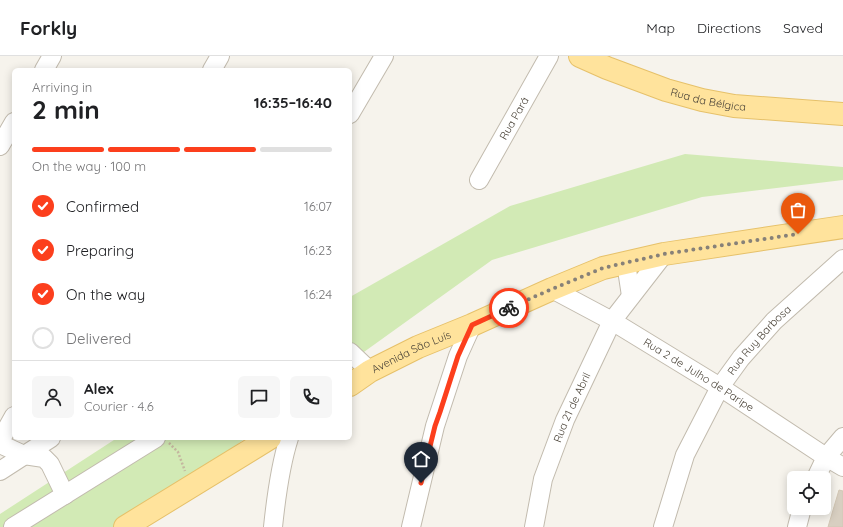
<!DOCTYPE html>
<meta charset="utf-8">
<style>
body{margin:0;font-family:Quicksand,sans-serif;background:#f6f6f6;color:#202124;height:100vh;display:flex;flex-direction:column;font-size:15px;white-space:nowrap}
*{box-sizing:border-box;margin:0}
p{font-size:13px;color:#757577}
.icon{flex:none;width:22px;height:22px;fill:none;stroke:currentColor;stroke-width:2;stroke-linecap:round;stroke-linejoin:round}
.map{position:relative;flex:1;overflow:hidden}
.side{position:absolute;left:12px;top:12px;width:340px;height:372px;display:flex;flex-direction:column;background:#fff;border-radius:6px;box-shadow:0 2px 10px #0003}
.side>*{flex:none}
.controls{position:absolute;left:787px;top:415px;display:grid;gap:8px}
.controls a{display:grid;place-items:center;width:44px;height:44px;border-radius:6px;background:#fff;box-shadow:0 2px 10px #0003;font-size:20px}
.pin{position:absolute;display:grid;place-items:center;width:34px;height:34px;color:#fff;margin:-41px -17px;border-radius:50% 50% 50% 0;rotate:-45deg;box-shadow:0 0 4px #0007}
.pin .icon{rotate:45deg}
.courier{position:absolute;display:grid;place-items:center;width:40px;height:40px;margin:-20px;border:3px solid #fc3f1d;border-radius:50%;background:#fff;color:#222;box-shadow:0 1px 5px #0007}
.head em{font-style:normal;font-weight:700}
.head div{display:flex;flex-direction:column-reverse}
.head{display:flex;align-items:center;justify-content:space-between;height:68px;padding:0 20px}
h1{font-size:26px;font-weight:700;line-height:30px}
.bar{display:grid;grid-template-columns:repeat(4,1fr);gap:6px 4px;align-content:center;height:48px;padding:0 20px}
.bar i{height:5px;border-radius:3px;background:#e0e0e0}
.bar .on{background:#fc3f1d}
.bar p{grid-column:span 4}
.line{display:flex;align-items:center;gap:10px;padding:0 20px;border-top:1px solid #e0e0e0}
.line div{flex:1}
.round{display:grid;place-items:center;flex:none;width:42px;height:42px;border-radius:6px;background:#f6f6f6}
ol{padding:0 20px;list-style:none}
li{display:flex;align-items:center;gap:12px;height:44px}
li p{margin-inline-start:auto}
li .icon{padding:4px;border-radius:50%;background:#fc3f1d;color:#fff;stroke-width:4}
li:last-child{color:#757577}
li i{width:22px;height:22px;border:2px solid #e0e0e0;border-radius:50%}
header{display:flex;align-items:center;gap:24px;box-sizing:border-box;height:56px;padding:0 20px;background:#fff;border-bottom:1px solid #e0e0e0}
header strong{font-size:19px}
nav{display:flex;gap:22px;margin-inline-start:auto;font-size:14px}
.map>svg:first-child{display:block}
.green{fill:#d2eab5}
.building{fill:#d8cfc1;stroke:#d3c7b4}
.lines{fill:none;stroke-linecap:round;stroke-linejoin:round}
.minor-casing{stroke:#c2bbae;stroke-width:20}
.major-casing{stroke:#e6c16a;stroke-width:24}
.path{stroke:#c4b79f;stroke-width:2.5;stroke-dasharray:2 2;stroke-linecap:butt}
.minor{stroke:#fff;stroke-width:18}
.major{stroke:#ffe39c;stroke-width:22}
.done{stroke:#878178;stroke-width:4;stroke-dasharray:0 7.2}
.route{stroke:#fc3f1d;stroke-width:5}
.labels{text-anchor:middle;stroke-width:3;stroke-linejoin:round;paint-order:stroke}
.street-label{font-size:11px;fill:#4b4439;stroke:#fff}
</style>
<header>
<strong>Forkly</strong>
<nav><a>Map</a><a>Directions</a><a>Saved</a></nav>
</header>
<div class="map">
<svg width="843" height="471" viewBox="0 0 843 471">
<rect width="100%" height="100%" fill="#f6f3ec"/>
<path class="green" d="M685 98 843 111V124L702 141 492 204 350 306V241L510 150Z
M117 382H246L123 471H0V458Z"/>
<path class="building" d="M839 434 843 435V471H828Z"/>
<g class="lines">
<g class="minor-casing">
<g id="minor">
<path d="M44 14 52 0"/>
<path d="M212 14 220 0"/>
<path d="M350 58 384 0"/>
<path d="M0 90 14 66"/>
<path id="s1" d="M479 124 549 0"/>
<path d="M626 207 631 240"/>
<path id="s2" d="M552 233 612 265 720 331 826 401 843 411"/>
<path d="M350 296 370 315"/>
<path d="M0 385 14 360"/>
<path d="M0 388 24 399 44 402 50 408 65 439"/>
<path d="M0 415 51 382"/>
<path d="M816 422 826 401 843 381"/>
<path d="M13 471 156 382"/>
<path d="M273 471C276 442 280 410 289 382"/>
<path d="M411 471 435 370 458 300 472 269"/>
<path id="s3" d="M534 471 543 423 565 364 612 265 664 198"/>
<path id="s4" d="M663 471 685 399 720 331 741 302 774 265 843 203"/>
<path d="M797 471 802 452"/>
</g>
</g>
<g class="major-casing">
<g id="major">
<path id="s5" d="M580 0 607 12 666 34 702 44 734 50 843 58"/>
<path id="s6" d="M350 329 370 315 418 291 472 269 552 233 603 212 664 198 843 171"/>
<path d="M125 471 270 382"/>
</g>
</g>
<path class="path" d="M169 387 178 396 185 415"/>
<use href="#minor" class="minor"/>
<use href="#major" class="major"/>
</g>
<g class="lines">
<path class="done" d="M509 252 552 233 603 212 664 198 798 178"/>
<path class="route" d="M421 427 435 370 440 356 458 300 472 269 509 252"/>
</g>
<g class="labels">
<g class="street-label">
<text dy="4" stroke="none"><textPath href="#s5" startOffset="136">Rua da Bélgica</textPath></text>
<text dy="4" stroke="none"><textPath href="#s1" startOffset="71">Rua Pará</textPath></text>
<text dy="4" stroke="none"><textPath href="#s4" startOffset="213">Rua Ruy Barbosa</textPath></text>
<text dy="4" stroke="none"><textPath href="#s6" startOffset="70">Avenida São Luís</textPath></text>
<text dy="4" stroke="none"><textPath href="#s2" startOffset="170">Rua 2 de Julho de Paripe</textPath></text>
<text dy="4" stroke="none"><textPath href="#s3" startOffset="126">Rua 21 de Abril</textPath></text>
</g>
</g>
</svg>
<div class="controls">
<a><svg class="icon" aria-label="locate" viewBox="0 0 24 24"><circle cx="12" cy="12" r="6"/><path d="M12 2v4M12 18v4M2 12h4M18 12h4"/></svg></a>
</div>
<div class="pin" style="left:798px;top:178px;background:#ea580c"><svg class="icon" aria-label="bag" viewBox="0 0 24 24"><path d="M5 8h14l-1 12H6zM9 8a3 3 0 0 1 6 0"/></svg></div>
<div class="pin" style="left:421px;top:427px;background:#1f2937"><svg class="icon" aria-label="home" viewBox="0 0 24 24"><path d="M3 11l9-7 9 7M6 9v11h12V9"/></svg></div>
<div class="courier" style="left:509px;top:252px"><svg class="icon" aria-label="bike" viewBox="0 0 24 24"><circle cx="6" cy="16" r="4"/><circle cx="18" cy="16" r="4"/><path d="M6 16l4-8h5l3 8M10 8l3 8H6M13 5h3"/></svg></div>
<section class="side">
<div class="head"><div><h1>2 min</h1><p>Arriving in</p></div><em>16:35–16:40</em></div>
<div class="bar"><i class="on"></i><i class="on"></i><i class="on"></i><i></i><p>On the way · 100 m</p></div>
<ol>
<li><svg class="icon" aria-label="check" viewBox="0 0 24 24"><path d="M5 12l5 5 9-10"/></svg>Confirmed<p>16:07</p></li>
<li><svg class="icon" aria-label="check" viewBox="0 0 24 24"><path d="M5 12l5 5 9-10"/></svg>Preparing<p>16:23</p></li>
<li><svg class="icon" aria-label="check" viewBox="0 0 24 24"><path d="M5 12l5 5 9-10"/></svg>On the way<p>16:24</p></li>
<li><i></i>Delivered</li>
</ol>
<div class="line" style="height:72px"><a class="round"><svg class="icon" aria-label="person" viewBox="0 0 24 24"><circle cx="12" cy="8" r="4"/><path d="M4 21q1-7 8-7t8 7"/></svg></a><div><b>Alex</b><p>Courier · 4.6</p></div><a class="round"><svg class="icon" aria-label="chat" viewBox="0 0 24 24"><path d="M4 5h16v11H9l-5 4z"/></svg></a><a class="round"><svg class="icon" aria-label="phone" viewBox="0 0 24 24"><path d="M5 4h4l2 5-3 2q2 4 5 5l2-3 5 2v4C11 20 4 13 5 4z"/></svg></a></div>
</section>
</div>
